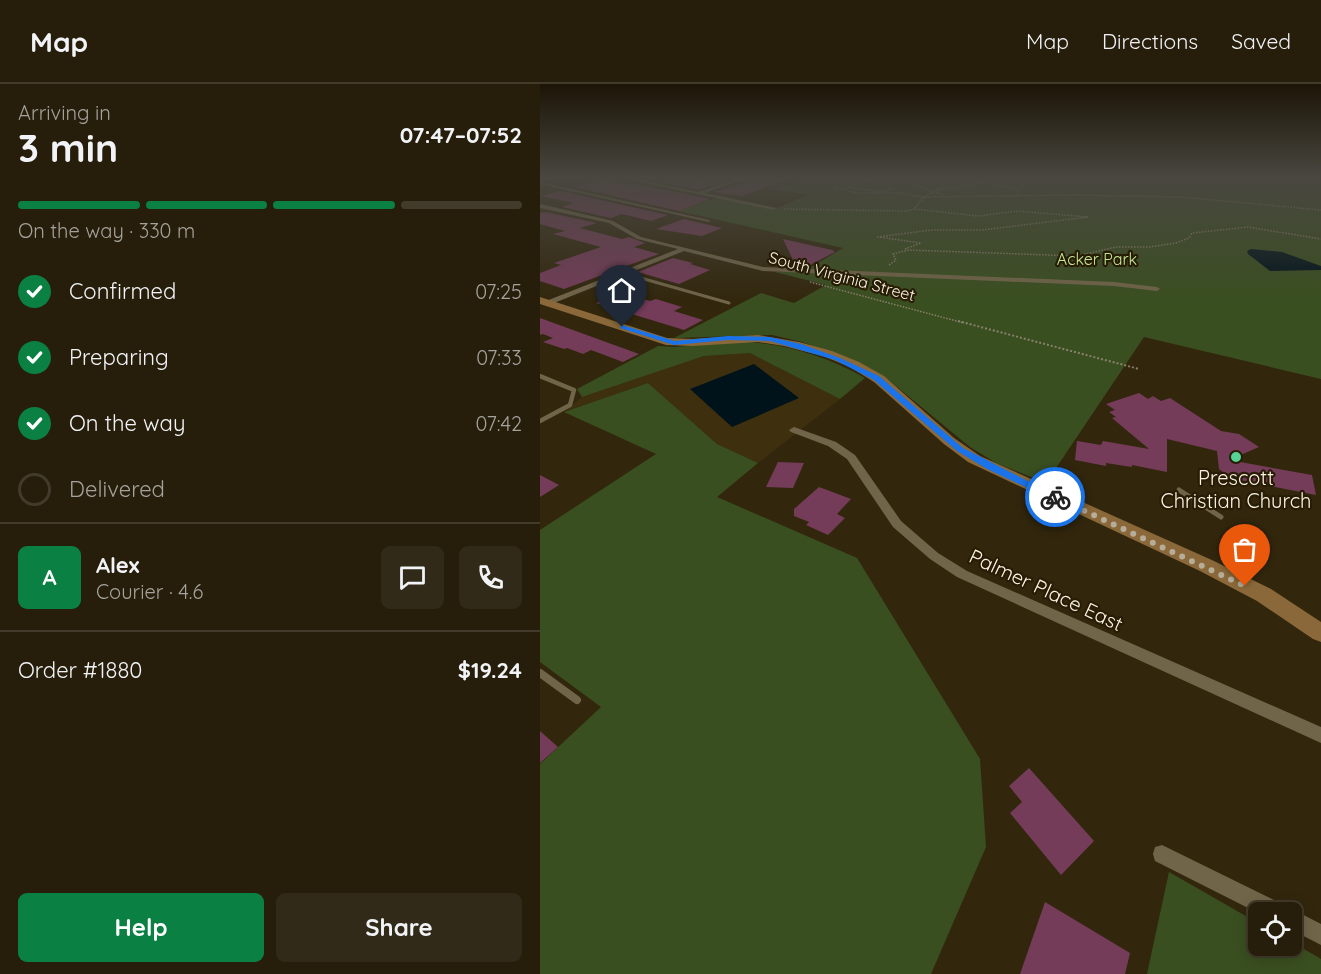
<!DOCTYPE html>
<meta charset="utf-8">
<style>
body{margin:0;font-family:Quicksand,sans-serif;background:#322a18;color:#f1f3f6;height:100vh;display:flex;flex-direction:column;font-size:22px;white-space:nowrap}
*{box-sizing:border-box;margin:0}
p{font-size:20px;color:#a4a29c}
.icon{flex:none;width:33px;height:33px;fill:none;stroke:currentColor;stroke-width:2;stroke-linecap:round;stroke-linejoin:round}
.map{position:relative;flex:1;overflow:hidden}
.sheet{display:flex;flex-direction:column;background:#261d0a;width:540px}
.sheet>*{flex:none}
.controls{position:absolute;left:708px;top:818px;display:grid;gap:12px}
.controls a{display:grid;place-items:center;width:54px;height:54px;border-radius:9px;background:#261d0a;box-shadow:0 3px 15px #0003,0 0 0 2px #423b2b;font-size:30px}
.pin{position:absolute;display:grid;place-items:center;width:51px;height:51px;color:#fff;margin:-62px -26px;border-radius:50% 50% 50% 0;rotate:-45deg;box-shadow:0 0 6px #0007}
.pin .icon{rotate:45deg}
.courier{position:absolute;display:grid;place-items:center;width:60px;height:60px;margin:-30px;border:4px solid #1a73e8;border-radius:50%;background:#fff;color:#222;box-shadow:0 2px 8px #0007}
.headline em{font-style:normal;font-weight:700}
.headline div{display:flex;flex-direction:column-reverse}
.headline{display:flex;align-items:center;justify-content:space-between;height:102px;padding:0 18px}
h1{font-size:39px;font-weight:700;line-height:45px}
.bar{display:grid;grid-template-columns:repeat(4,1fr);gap:9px 6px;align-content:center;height:72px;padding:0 18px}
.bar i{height:8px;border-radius:4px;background:#423b2b}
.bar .current{background:#0b8043}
.bar p{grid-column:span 4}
.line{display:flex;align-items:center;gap:15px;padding:0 18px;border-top:2px solid #423b2b}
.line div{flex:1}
.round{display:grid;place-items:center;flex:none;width:63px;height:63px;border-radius:9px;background:#322a18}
ol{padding:0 18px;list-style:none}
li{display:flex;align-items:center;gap:18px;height:66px}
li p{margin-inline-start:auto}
li .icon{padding:6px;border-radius:50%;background:#0b8043;color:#fff;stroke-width:4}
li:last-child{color:#a4a29c}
li i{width:33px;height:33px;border:3px solid #423b2b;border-radius:50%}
.primary-button{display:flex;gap:12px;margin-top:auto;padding:12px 18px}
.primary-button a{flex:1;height:69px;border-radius:9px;background:#0b8043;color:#fff;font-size:24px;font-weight:700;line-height:69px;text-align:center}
.primary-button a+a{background:#322a18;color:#f1f3f6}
header{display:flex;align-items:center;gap:36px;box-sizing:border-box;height:84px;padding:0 30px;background:#261d0a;border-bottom:2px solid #423b2b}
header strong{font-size:28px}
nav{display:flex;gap:33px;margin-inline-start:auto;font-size:21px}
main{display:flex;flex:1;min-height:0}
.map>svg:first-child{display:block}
.built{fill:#3e300e}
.green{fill:#3a4f20}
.water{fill:#00131a}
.building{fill:#743c59}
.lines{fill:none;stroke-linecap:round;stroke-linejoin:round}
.path-far1{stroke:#8a816c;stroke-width:1.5;stroke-dasharray:1.5 1.5;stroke-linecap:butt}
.path{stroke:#8a816c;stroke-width:2;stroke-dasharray:2 2;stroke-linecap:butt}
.lane-far4{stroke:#716549;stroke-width:2}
.lane-far3{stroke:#716549;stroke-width:3}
.lane-far2{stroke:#716549;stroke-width:4.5}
.lane-far1{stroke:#716549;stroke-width:5}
.lane{stroke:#716549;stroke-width:8}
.street{fill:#716549;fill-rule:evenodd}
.secondary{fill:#8a6839;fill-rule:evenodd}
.route{fill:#1a73e8}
.done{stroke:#b5ac99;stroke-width:6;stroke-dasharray:0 10.8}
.poi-dot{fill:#54d396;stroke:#281d04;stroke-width:2}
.labels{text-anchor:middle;stroke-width:4.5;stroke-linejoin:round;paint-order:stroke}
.far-park-label{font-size:16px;fill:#c2e996;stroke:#281d04}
.far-street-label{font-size:16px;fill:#fbf4e5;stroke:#281d04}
.poi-label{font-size:20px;fill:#fbf4e5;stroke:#281d04}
.street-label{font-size:20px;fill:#fbf4e5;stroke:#281d04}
</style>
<header>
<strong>Map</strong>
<nav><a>Map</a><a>Directions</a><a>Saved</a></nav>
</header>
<main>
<section class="sheet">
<div class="headline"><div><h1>3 min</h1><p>Arriving in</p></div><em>07:47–07:52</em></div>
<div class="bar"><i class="current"></i><i class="current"></i><i class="current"></i><i></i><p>On the way · 330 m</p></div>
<ol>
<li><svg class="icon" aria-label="check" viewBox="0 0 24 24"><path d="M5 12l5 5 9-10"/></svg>Confirmed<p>07:25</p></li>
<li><svg class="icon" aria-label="check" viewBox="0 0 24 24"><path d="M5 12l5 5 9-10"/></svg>Preparing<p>07:33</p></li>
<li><svg class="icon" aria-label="check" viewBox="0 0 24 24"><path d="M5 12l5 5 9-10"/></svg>On the way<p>07:42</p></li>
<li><i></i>Delivered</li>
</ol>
<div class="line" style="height:108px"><b class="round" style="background:#0b8043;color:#fff">A</b><div><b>Alex</b><p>Courier · 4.6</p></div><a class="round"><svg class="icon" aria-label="chat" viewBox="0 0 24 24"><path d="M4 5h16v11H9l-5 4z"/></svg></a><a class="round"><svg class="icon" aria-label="phone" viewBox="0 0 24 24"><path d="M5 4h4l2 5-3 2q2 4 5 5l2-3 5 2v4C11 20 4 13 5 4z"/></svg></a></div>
<div class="line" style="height:78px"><div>Order #1880</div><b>$19.24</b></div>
<div class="primary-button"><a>Help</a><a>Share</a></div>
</section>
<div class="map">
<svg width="781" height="890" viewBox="0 0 781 890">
<rect width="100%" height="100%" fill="#32270d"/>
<path class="built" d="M210 269 300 315 218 379 177 360 108 299 24 328 42 313 164 272Z"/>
<path class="green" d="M266 93 781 94V295L604 253 506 399 456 379 430 363 351 298 322 280 262 258 232 251 134 254 221 209 254 219 286 201 235 188H263L303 164 138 127 176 114 235 125 268 111 234 105Z
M195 257C242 259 285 271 325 294L300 315 210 269 164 272 42 313 37 305 118 262 135 263Z
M108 299 177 360 218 379 177 413 317 474 440 675 446 763 391 890H0V680L61 623 0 578V446L116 370 24 328Z
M629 788 718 839V861H752V858L781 875V890H607Z"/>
<path class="water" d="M711 165 742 168 781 182V186L730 187 708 170 707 167Z
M214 280 259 314 192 343 150 305Z"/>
<path class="building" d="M119 93H142L168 98 179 93H186L187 96 159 106 111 96Z
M212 93 249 95 202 112 173 108 204 99Z
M61 96 93 101 97 100 170 115 139 127 34 103Z
M20 107 128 131 111 137 82 130 71 134 22 123 33 119 1 112Z
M6 128 57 139 40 144 82 155 89 153 105 159 94 163 119 170 24 205 0 197V189L21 181 14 179 61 163 13 150 25 147 0 140V129Z
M144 135 148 136 182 144 162 152 116 145Z
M243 155 292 166 295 168 268 182 254 178Z
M133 174 153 179 150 180 170 186 139 200 98 188Z
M81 209 110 217 116 215 142 223 134 227 163 236 144 246 56 219Z
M0 234 99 270 83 278 51 266 43 270 27 264 24 265 3 258 13 254 3 250 0 251Z
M599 309 608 315 613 312 621 317 630 314 681 347 699 350 719 363 689 376 772 391 776 411 690 394 679 385 677 367 627 355V388L592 381V383L566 379V382L535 376 537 357 561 361 563 357 609 365 572 334 576 333 569 328 575 326 566 320Z
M238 378 264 379 253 404 226 403Z
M0 391 19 401 0 413Z
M279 403 311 415 297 430 305 434 288 451 266 441 269 438 254 432V425Z
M0 647 18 663 0 679Z
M489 684 554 757 521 791 470 729 482 718 469 702Z
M505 818 590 869 585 890H480Z"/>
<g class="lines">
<path class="path-far1" d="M324 93 295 99V103L317 109H359L384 113 393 108
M341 93 367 97 393 108
M416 94 473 104 478 107V111
M324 97 348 98 351 99 352 105 342 108 307 103Z
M396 106 440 99 449 93
M393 108 404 111
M393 108 417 94
M244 125 367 127 374 125 384 113 533 111 642 113 781 126
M365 165 381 159 338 153 391 146H442L548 133 478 127 438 132 374 125
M349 181 356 176 353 170 368 166 537 172 576 163H609L636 159 649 154 652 149 708 143 781 155
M270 198 424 239"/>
<path class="path" d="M418 237 599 285"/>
<path class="lane-far4" d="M189 93 202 96
M0 99 169 137"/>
<path class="lane-far3" d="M83 189 189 219"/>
<path class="lane-far2" d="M0 292 34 306 30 321 0 337"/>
<path class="lane-far1" d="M639 406 681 433"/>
<path class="lane" d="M0 589 37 616"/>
<path class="street" d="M9 93H18L0 98V96Z
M86 93 159 108 202 93H210L165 109 237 124 234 126 75 93Z
M0 120 73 137 101 153 223 183 574 198 617 203 620 205 617 207 574 202 223 187 144 167 9 221H6V217L138 165 97 155 69 139 0 124Z
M254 343 296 358 315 371 361 437 398 469 427 487 781 643V659L417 493 390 475 353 443 307 375 288 362 251 348 249 346Z
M622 761 744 821 747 827 752 825 781 840V861L752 846V828L718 829 615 777 613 770 615 763Z"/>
<path class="secondary" d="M0 213 127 254 152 255 218 251 259 258 292 267 319 278 344 292 414 354 440 372 674 477 731 505 781 538V558L773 555 717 517 660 487 428 378 404 360 334 298 310 283 283 272 244 262 218 258 152 262 126 261 0 220Z"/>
</g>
<linearGradient id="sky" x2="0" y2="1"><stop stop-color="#1c1507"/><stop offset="0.43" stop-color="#494740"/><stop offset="1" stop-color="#494740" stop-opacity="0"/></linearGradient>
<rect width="781" height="218" fill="url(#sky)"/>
<path class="route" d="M82 241 135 257 188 252 230 253 261 260 300 274 339 292 423 364 519 413 511 415 447 385 417 367 334 296 295 276 230 257 188 256 134 261 80 244Z"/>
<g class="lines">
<path class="done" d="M515 413 705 502"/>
</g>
<circle class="poi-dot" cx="696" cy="373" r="6"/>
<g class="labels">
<g class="far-park-label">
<text x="557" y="181">Acker Park</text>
</g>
<g class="far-street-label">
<text transform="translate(302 192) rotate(15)" y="6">South Virginia Street</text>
</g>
<g class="poi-label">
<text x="696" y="401">Prescott<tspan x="696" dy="23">Christian Church</tspan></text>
</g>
<g class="street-label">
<text transform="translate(506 506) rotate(25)" y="7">Palmer Place East</text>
</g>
</g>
</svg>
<div class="controls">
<a><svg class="icon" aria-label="locate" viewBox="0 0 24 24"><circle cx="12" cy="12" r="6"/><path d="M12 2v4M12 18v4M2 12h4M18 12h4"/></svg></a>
</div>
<div class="pin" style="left:705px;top:502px;background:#ea580c"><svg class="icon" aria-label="bag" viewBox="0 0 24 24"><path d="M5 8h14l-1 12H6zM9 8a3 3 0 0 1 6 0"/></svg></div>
<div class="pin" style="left:82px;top:243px;background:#1f2937"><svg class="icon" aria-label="home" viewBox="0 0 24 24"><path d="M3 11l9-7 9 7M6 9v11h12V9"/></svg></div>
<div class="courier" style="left:515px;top:413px"><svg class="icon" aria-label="bike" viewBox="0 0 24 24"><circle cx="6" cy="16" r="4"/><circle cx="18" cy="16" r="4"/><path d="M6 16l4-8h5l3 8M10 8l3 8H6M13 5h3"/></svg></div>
</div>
</main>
